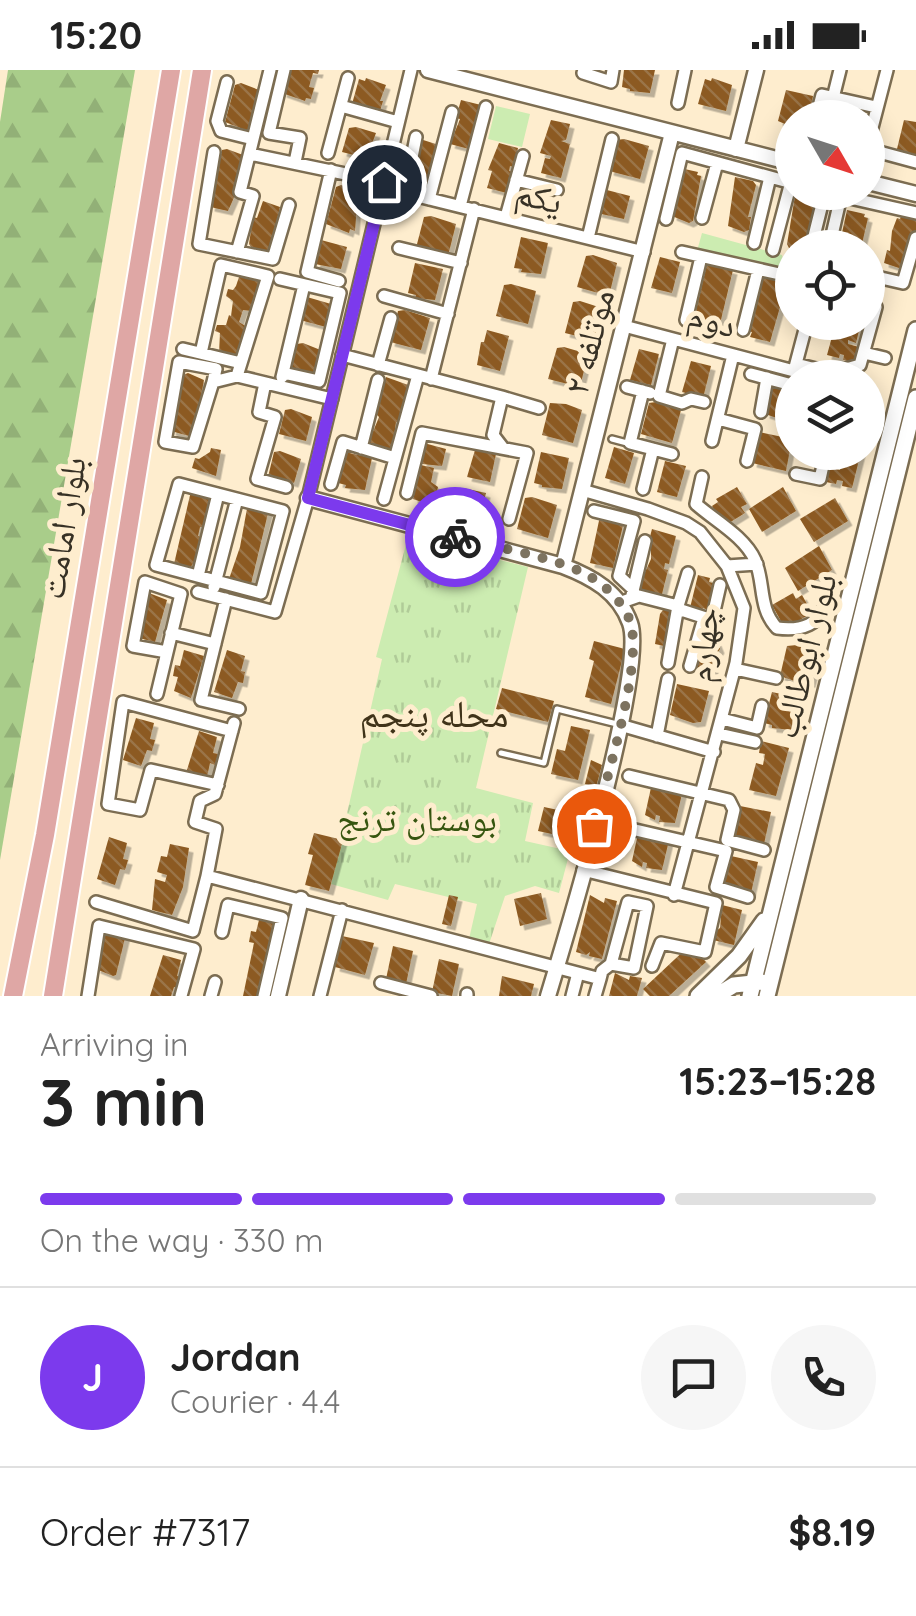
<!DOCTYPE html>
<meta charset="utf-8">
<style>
body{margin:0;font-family:Quicksand,"Noto Naskh Arabic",sans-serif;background:#f6f6f6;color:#222;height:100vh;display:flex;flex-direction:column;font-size:38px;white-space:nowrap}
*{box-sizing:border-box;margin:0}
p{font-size:32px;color:#767676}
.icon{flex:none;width:55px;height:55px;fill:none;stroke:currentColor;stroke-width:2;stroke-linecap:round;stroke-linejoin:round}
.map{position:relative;height:926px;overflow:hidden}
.side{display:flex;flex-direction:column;background:#fff;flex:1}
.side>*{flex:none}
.needle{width:65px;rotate:129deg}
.tools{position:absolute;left:775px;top:30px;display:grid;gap:20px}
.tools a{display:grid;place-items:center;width:110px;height:110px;border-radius:50%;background:#fff;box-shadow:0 5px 25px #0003;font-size:50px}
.pin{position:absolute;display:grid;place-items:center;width:85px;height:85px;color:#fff;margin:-42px;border:5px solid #fff;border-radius:50%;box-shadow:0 2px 10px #0007}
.courier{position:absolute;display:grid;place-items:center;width:100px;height:100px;margin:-50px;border:8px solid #7c3aed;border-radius:50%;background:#fff;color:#222;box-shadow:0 2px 12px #0007}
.head em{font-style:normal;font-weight:800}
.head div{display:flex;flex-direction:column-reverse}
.head{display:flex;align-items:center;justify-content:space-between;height:170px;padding:0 40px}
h1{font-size:65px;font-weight:800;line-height:75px}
.bar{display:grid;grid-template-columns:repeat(4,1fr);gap:15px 10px;align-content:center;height:120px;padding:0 40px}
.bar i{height:12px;border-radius:8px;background:#e0e0e0}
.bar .active{background:#7c3aed}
.bar p{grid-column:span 4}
.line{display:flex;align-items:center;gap:25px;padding:0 40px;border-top:2px solid #e0e0e0}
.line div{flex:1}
.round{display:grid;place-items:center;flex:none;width:105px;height:105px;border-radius:52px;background:#f6f6f6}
.status{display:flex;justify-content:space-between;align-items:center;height:70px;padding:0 50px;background:#fff;direction:ltr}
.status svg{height:28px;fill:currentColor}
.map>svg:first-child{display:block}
.grass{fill:#ccecb1}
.forest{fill:url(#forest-firs)}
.park{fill:url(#park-tufts)}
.building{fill:url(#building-back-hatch);filter:url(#shadow)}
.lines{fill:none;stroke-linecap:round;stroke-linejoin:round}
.service-casing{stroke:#7c6d52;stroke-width:10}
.minor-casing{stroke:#7c6d52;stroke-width:16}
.tertiary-casing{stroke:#7c6d52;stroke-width:19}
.secondary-casing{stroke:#7c6d52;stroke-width:20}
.primary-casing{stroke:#fff;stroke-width:22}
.service{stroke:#fff;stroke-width:5}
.minor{stroke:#fff;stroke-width:11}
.tertiary{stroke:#fff;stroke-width:14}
.secondary{stroke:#fff;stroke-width:15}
.primary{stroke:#dfa7a5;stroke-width:18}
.done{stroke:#7d7360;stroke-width:10;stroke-dasharray:0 18}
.route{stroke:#7c3aed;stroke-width:12}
.labels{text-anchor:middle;stroke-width:10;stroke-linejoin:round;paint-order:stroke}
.street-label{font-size:35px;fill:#373125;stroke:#feedce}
.park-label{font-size:35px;fill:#36550f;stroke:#feedce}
.neighbourhood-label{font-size:38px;fill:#403319;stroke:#feedce}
</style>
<div class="status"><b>15:20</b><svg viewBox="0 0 49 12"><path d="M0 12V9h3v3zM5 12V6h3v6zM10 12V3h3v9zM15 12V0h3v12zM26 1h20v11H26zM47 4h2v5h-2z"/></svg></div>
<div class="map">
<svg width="916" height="926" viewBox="0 0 916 926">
<defs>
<pattern id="forest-firs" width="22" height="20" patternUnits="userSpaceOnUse" patternTransform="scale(2.5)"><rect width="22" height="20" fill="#a9cd8a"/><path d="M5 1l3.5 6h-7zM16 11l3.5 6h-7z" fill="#92b077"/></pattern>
<pattern id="park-tufts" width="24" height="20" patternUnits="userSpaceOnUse" patternTransform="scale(2.5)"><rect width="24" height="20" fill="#ccecb1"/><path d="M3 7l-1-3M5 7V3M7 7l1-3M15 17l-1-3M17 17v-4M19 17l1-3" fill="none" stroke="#b0cb98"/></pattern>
<pattern id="building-back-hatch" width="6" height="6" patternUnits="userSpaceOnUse" patternTransform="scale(2.5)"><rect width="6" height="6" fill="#8c5a21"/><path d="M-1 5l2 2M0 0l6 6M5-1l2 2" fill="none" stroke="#9a7448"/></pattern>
<filter id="shadow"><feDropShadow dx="4.5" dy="4.5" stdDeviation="0" flood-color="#0004"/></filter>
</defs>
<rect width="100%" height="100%" fill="#feedce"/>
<path class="grass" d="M496 36 530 44 522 77 488 69Z
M702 163 782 185 785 197 782 200 697 181Z"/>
<path class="forest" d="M8 0H135L0 790V52Z"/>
<path class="park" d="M408 467 528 497 476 718 533 733 525 771 570 781 559 823 535 816 505 826 489 874 469 869 477 834 395 814 388 830 331 814 382 589 376 587Z"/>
<path class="building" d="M288 0H319L318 4 313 3 309 17 314 18 311 29 306 28 305 31 282 23Z
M624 0H655L650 23 630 21V19L622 17Z
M366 8 386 15 380 31H383L380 41 352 34 359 9 365 11Z
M712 8 732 15 726 41 698 34 705 9 711 11Z
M241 13 264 22 261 34 256 32 254 59 249 57 248 61 225 52 235 15Z
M786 20 813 26 810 47 792 48V57L778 51Z
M461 30 481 35 469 79 450 74 460 49 456 48Z
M551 50 570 54 566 70 561 71 570 74 561 108 541 103 545 88 550 89 551 86 540 83Z
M904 50 916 52V88L896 83Z
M356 57 376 63 370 79 373 80 370 89 342 82 349 58Z
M420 69 439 75 428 119 408 114 419 88 415 87Z
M624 69 649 76 640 109 609 101 617 70Z
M499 73 518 78 514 97 510 96 509 101 514 102 507 123 487 118 492 101 488 100Z
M227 79 243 85 236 123 228 141 210 137 216 98 218 99 222 80Z
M680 98 698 102 697 105 701 106 693 151 689 153 672 146Z
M735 107 753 111 756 115 748 147H751L749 160 744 162 728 156Z
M341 115 365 124 362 136 357 134 355 161 350 159 349 163 326 154 336 117Z
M603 119 630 126 624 149 597 143Z
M795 126 813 130 812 133 816 134 808 165 811 166 809 178H789L787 174Z
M263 131 280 137 270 179 267 181 251 177 249 174 253 147 257 148Z
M847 140 865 144 864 147 868 148 861 178H842L843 173 840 172Z
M431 146 456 154 448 186 416 178 424 147Z
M901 146 916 149V164L902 199 884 193 887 180 890 181 892 161 897 148 900 149Z
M521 167 548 173 541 204 521 202 522 199 514 198Z
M321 170 347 177 341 199 315 194Z
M593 185 617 193 609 226 577 217 586 186Z
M660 187 680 192 672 223 651 218Z
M415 193 443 199 435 230 415 228 416 225 408 223Z
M707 194 733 200 719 258 693 253Z
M240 204 261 211 252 241 243 240 239 252 247 257 238 287 219 283 220 263 215 261 217 255H226L229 245 231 246 233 231 226 226 228 219 233 220 236 216Z
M766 205 784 210 781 222 784 223 770 272 750 267 752 262 747 261 761 207Z
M511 214 536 221 528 254 496 246 504 215Z
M307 227 331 234 326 257 300 250Z
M580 231 605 239 597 271 565 263 573 232Z
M405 240 430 248 421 280 390 272 398 241Z
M836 252H861L856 273 848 270V274L859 277 854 293 843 290 844 285 840 284 839 288 827 285Z
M487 260 509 266 500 301 477 295 481 272H484Z
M303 273 323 281 317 306 291 299 297 274Z
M564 277 588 284 580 317 548 309 557 278Z
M639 279 659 284 651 315 630 310Z
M691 291 711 296 703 328 682 322Z
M188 303 204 310 197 348 189 366 171 361 183 305Z
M386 307 411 316 399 353 396 352 394 367 397 368 393 385 366 378 377 352 379 347 375 343Z
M774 312 792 315V350L789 352 765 344Z
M656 332 681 340 672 373 641 364 649 333Z
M550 333 566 334 582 340 573 373 542 365Z
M291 339 312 347 306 371 279 364 285 340Z
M759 362 792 369 786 401 752 393Z
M424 373 446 379 442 396 422 394Z
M614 377 634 383 625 414 605 408Z
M211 378 221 380 216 406 192 398 195 388 199 389 210 382Z
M481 378 496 384 490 412 467 407 475 380Z
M280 381 301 389 294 413 268 407 274 382Z
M345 382 372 388 365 420 345 418 346 415 338 413Z
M541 382 569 388 562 419 542 417V415L534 413Z
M836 382H861L852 418 842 416 843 411 837 410 836 414 826 412 829 397 840 400 841 396 834 394Z
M665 391 686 396 677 427 657 422Z
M421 395 434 398 431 412 438 417 433 436 413 429Z
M737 417 747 434 741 437 745 443 724 456 712 436 718 432 716 429Z
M783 417 796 441 762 462 749 439Z
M463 418 486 423 479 451 459 446Z
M191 421 209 425 208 428 211 429 206 452 204 457H200L198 466 201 467V473L197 488 190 498 174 494Z
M532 427 557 435 548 468 517 459 525 428Z
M835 428 848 451 814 472 800 449Z
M248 433 269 439 251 514 229 509 240 477Z
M600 446 624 451 613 498 590 493Z
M652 459 676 466 669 494 665 493 664 499 668 500 661 528 636 522 651 489V475L648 474Z
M819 476 832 500 798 521 785 498Z
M698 505 710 508 709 512 716 514 712 534 708 540 703 538 701 544 689 542Z
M149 523 167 530 155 572 139 568Z
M793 523 796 529 802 525 812 543 791 555 789 551 783 555 772 535Z
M665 537 676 540 669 577 655 574 660 544Z
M705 566 716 569 720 579 715 586 714 599 709 606 695 603Z
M594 571 625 579 611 634 585 627 594 591 589 589Z
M797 575 819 582 811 613 803 614 780 606 787 576Z
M184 580 204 586 191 628 174 621 178 607 173 606 175 595 180 596Z
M227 580 245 586 241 601 245 602 243 613 238 612 232 628 214 622Z
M677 614 709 621 701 652 693 653 670 645Z
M502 618 554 631 548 652 496 639Z
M772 622 799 628 792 660 772 658V655L764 653Z
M136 648 154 653 150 669 155 670 152 681 147 680 141 696 123 690Z
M571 656 590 660 578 710 551 704 557 679 565 681Z
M199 661 217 667 213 683 218 684 215 695 210 693 207 707 186 703Z
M761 671 789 678 776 726 749 720 756 693 763 695 765 684 759 683Z
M591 690 602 695 596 717 585 714Z
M652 713 683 720 675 753 659 752 660 746 656 745 655 750 645 745Z
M740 736 771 742 764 774 733 767Z
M544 737 558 740 552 764 538 761Z
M639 759 670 766 662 800 646 798 647 793 643 792 642 797 632 791Z
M314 763 343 770 329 821 305 815 313 785 308 784Z
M109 767 127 773 123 789 128 790 125 800 120 799 115 815 97 809Z
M170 774 189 778 183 817 172 845 152 840 155 809 165 812 167 805 157 802 161 786 167 787Z
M731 786 758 792 751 823 723 816Z
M541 823 547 849 520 856 514 829Z
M449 825 458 827 451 856 442 854Z
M590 825 604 833 605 828 617 831 602 889 589 886 590 882 586 885 576 882Z
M722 835 742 840 734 875 713 870 715 862 720 858Z
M260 846 278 849 259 926H243L254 873 249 872 251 861 256 862Z
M106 859 126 864 116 905 113 906 96 899 99 872 102 873Z
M342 866 374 873 365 905 335 897Z
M690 875 706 892 669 926H650L643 919Z
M393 876 413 881 406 914 386 909Z
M163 885 181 890 177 906 181 907 179 918 174 917 171 926H150Z
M439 889 459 894 452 926 432 922Z
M615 903 629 910 630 906 642 908 637 926H609Z
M502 906 534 914 531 926H499Z"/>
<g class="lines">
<g class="service-casing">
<path id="service" d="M612 369 627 373
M501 683 544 693 557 639 617 654"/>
</g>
<g class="minor-casing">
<path id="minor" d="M284 0 269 63 300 68 295 92
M584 0 583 3 611 12 613 0
M227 12 217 51 221 61 253 69
M833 28 840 0
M678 33 685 0
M341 36 398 52
M816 48 822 25 876 37
M416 67 405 123 644 182
M868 73 887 0
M868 79 916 92
M214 82 199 174 273 189 289 135
M328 83 348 8
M250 84 384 112
M331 100 307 202 339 211
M516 110 557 120
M429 129 452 42
M460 136 486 37
M506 147 523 86
M702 148 717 93
M666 149 682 83 792 113
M588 168 612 69
M754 173 770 107
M399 178 461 193
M811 178 825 122
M829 178 841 126 916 143
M773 180 791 112
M237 182 253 126 240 122 270 0
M682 182 784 205 792 202
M868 205 903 213 916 168
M280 209 340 223 319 311 283 303
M384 226 448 244
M686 250 701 187
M624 256 794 301 807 252
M743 260 758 200
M673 269 659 326 682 333 691 329 704 332
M183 279 241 293
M201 283 221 195 268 206 237 306
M864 283 885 288
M342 285 502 327 493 365 503 378
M796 294 832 303 860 295 876 237
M378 295 391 248
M751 304 792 315
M282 307 304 215
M431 309 474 139
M213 312 216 299 179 292 165 372 193 377 213 312 237 306 332 329
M265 313 259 342 275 347 257 409 286 417
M627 317 650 323
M643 321 630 373 672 384
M502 327 539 338
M761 342 767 308
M718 349 755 359 747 391
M712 371 733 285
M361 378 378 310
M796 404 820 409 826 382
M702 407 696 434C715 451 744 466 755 490 765 513 758 538 777 558 800 561 823 556 826 528
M179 414 283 441 261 523 156 495Z
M331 414 343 372 395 388
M643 419 653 379
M582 420 648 439 686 453 700 462 727 496 744 538 736 593 674 825
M407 423 422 363 527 383 509 449
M384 429 418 305
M594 441 634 451 619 506 633 519
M727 496 757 494
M198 506 218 424
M214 517 237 429
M198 522 275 542 308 428 411 0
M632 525 645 471
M226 529 201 630 239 639
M619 533 639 526 678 536 688 503
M678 539 712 550 720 515
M171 563 215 574
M668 593 678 536
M690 596 704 548
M735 599 776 608
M157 624 181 524 145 512 133 576 167 582
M722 649 757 658 762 636
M234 653 215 724 200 731 195 752 216 759 207 806 593 907 600 909 595 926
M620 655 714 682
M719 664 755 672
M657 666 668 609
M629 706 729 730 734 740 727 770 764 780
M218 715 151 700 140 740 108 734 123 632 232 661
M614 755 726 781 716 817 748 827
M583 800 716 833 705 882 661 873 652 896
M96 832 193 861 207 806
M222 862 228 835 282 848 264 926
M600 909 602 901 611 894 634 898 647 836 628 832 611 894
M381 913 431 926
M88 926 99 856 194 879 181 926
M211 926 215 912
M320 926 342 840
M467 926V924
M572 926 578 903"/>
</g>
<g class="tertiary-casing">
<path id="tertiary" d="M428 0 792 93
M736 79 756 0
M868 112 916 124
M308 428 563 496C592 507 619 522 630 553 647 598 566 867 548 926
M563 496 672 63
M278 926 301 829"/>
</g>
<g class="secondary-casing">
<path id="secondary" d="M698 926 739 886 764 851
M716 926 734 915 762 912
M750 926 916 260
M767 926 916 328"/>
</g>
<g class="primary-casing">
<path id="primary" d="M13 926 45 765 171 0
M53 926 202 0"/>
</g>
<use href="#service" class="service"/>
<use href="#minor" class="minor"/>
<use href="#tertiary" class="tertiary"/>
<use href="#secondary" class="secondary"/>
<use href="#primary" class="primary"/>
</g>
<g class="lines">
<path class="done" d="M455 467C494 477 556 487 589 506 607 516 629 538 632 559 639 608 607 706 594 756"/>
<path class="route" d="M384 112 308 428 455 467"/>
</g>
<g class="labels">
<g class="street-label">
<text transform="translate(539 127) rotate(14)" y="12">یکم</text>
<text transform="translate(712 250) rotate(15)" y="12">دوم</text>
<text transform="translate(589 272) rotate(-75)" y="12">موتلفه ۲</text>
<text transform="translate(63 458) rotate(-81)" y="12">بلوار امامت</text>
<text transform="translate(703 575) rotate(-84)" y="12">چهارم</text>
<text transform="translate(805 586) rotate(-76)" y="12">بلوار ابوطالب</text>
</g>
<g class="park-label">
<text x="417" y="761">بوستان ترنج</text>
</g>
<g class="neighbourhood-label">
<text x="434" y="657">محله پنجم</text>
</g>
</g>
</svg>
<div class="tools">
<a><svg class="needle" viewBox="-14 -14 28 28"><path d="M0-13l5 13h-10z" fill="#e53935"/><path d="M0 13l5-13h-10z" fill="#767676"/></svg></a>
<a><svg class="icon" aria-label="locate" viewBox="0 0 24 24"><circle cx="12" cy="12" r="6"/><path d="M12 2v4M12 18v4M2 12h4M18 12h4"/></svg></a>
<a><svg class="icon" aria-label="layers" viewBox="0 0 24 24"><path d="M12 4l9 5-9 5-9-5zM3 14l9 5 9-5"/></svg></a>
</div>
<div class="pin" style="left:594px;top:756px;background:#ea580c"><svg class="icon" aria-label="bag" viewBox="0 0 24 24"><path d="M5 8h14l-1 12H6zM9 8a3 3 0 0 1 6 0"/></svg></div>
<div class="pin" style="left:384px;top:112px;background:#1f2937"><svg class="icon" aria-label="home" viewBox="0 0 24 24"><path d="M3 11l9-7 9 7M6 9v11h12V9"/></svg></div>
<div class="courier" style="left:455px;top:467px"><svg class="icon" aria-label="bike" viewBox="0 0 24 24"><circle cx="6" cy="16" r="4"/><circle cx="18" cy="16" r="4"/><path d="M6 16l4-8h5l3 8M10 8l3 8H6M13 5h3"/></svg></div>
</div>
<section class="side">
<div class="head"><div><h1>3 min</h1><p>Arriving in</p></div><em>15:23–15:28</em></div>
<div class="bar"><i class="active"></i><i class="active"></i><i class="active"></i><i></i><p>On the way · 330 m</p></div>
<div class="line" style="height:180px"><b class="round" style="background:#7c3aed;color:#fff">J</b><div><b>Jordan</b><p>Courier · 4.4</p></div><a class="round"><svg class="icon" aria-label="chat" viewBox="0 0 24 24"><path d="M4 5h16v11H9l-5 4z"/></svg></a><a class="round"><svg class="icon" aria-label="phone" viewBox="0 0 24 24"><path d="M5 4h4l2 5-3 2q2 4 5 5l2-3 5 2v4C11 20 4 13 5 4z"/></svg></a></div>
<div class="line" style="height:130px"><div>Order #7317</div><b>$8.19</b></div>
</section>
